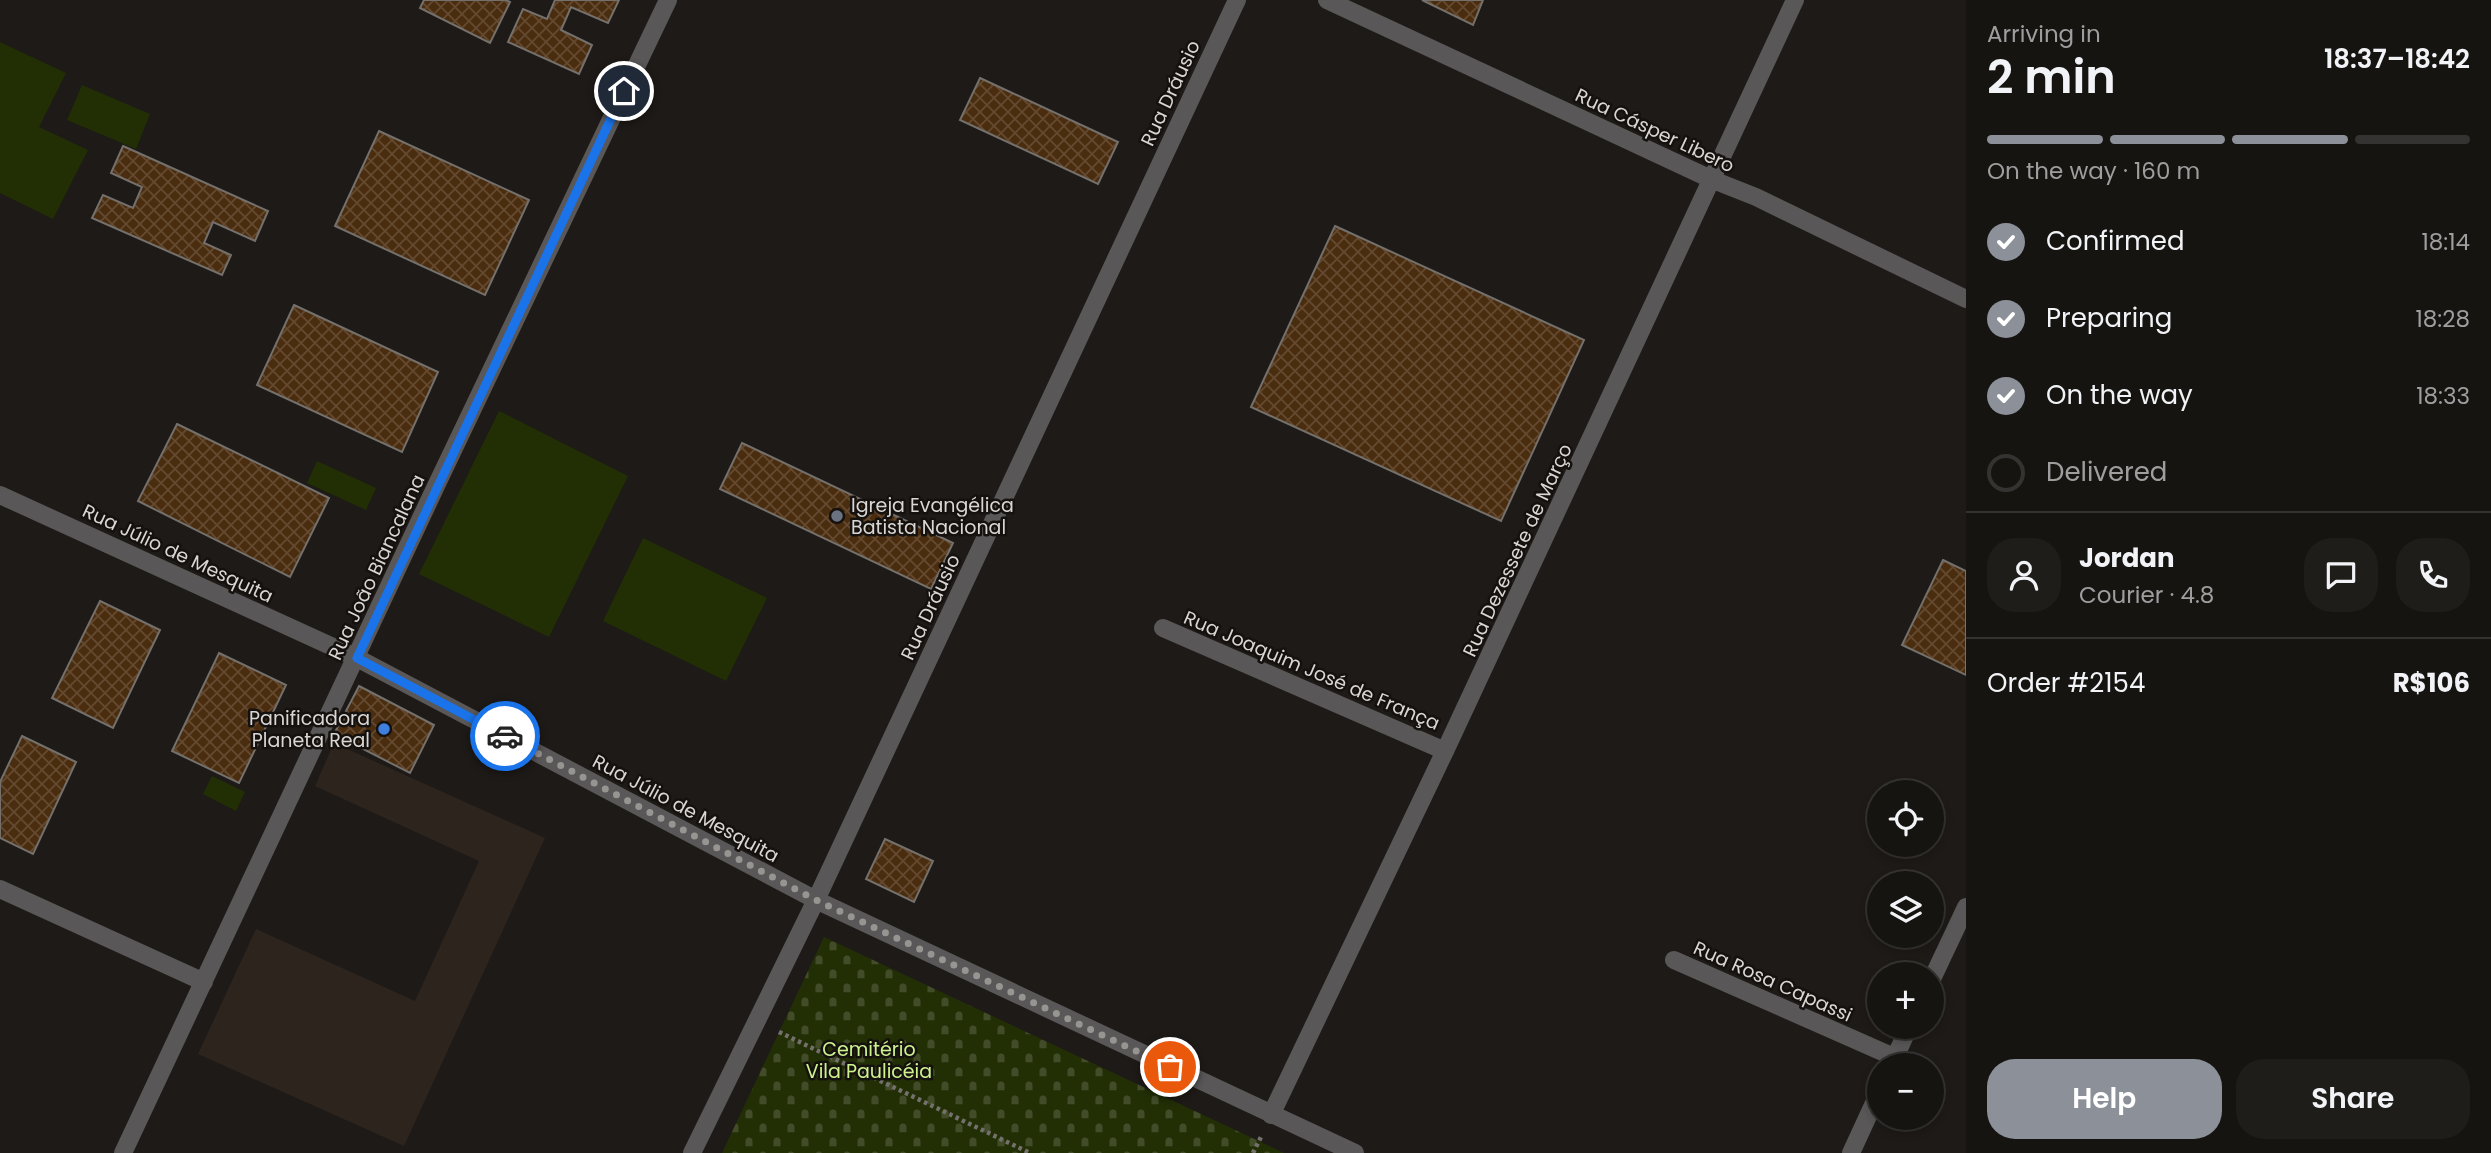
<!DOCTYPE html>
<meta charset="utf-8">
<style>
body{margin:0;font-family:Poppins,sans-serif;background:#1f1d1a;color:#f1f3f6;height:100vh;display:flex;flex-direction:column;font-size:26px;white-space:nowrap}
*{box-sizing:border-box;margin:0}
p{font-size:23px;color:#9e9e9f}
.icon{flex:none;width:38px;height:38px;fill:none;stroke:currentColor;stroke-width:2;stroke-linecap:round;stroke-linejoin:round}
.map{position:relative;flex:1;overflow:hidden}
.panel{display:flex;flex-direction:column;background:#161411;width:525px}
.panel>*{flex:none}
.buttons{position:absolute;left:1867px;top:780px;display:grid;gap:14px}
.buttons a{display:grid;place-items:center;width:77px;height:77px;border-radius:50%;background:#161411;box-shadow:0 4px 10px #0003,0 0 0 2px #353331;font-size:35px}
.pin{position:absolute;display:grid;place-items:center;width:60px;height:60px;color:#fff;margin:-30px;border:4px solid #fff;border-radius:50%;box-shadow:0 2px 7px #0007}
.courier{position:absolute;display:grid;place-items:center;width:70px;height:70px;margin:-35px;border:5px solid #1a73e8;border-radius:50%;background:#fff;color:#222;box-shadow:0 2px 9px #0007}
.overview em{font-style:normal;font-weight:600}
.overview div{display:flex;flex-direction:column-reverse}
.overview{display:flex;align-items:center;justify-content:space-between;height:119px;padding:0 21px}
h1{font-size:46px;font-weight:600;line-height:52px}
.bar{display:grid;grid-template-columns:repeat(4,1fr);gap:10px 7px;align-content:center;height:84px;padding:0 21px}
.bar i{height:9px;border-radius:5px;background:#353331}
.bar .current{background:#8c9099}
.bar p{grid-column:span 4}
.line{display:flex;align-items:center;gap:18px;padding:0 21px;border-top:2px solid #353331}
.line div{flex:1}
.round{display:grid;place-items:center;flex:none;width:74px;height:74px;border-radius:28px;background:#1f1d1a}
ol{padding:0 21px;list-style:none}
li{display:flex;align-items:center;gap:21px;height:77px}
li p{margin-inline-start:auto}
li .icon{padding:7px;border-radius:50%;background:#8c9099;color:#fff;stroke-width:4}
li:last-child{color:#9e9e9f}
li i{width:38px;height:38px;border:4px solid #353331;border-radius:50%}
.button{display:flex;gap:14px;margin-top:auto;padding:14px 21px}
.button a{flex:1;height:80px;border-radius:28px;background:#8c9099;color:#fff;font-size:28px;font-weight:600;line-height:80px;text-align:center}
.button a+a{background:#1f1d1a;color:#f1f3f6}
main{display:flex;flex:1;min-height:0}
.map>svg:first-child{display:block}
.built{fill:#2d241e}
.grass{fill:#222f05}
.cemetery{fill:url(#cemetery-stones)}
.building{fill:url(#building-cross-hatch);stroke:#74706c;stroke-width:2}
.lines{fill:none;stroke-linecap:round;stroke-linejoin:round}
.path{stroke:#74706d;stroke-width:4.5;stroke-dasharray:3.5 3.5;stroke-linecap:butt}
.minor{stroke:#595757;stroke-width:18}
.done{stroke:#989492;stroke-width:7;stroke-dasharray:0 12.6}
.route{stroke:#1a73e8;stroke-width:9}
.worship-dot{fill:#6b7280;stroke:#15110f;stroke-width:2.5}
.shop-dot{fill:#3f7fe0;stroke:#15110f;stroke-width:2.5}
.labels{text-anchor:middle;stroke-width:5;stroke-linejoin:round;paint-order:stroke}
.street-label{font-size:19px;fill:#d9d6d4;stroke:#15110f}
.poi-label{font-size:19px;fill:#d9d6d4;stroke:#15110f;text-anchor:start}
.park-label{font-size:19px;fill:#cef28e;stroke:#15110f}
</style>
<main>
<div class="map">
<svg width="1966" height="1153" viewBox="0 0 1966 1153">
<defs>
<pattern id="cemetery-stones" width="16" height="16" patternUnits="userSpaceOnUse" patternTransform="scale(1.75)"><rect width="16" height="16" fill="#222f05"/><path d="M2 7V4a2 2 0 0 1 4 0v3zM10 15v-3a2 2 0 0 1 4 0v3z" fill="#424c29"/></pattern>
<pattern id="building-cross-hatch" width="8" height="8" patternUnits="userSpaceOnUse" patternTransform="scale(1.75)"><rect width="8" height="8" fill="#4a2c0e"/><path d="M0 0l8 8M0 8l8-8" fill="none" stroke="#644a30"/></pattern>
</defs>
<rect width="100%" height="100%" fill="#1e1a17"/>
<path class="built" d="M334 743 545 838 404 1146 198 1054 256 929 415 1001 479 861 315 786Z"/>
<path class="grass" d="M0 42 66 73 39 127 88 150 53 219 0 193Z
M82 85 150 114 136 149 67 120Z
M499 411 628 476 549 637 419 574Z
M317 461 376 488 366 510 307 483Z
M643 538 767 598 726 681 603 621Z
M212 776 245 792 236 811 203 794Z"/>
<path class="cemetery" d="M824 937 1284 1153H722Z"/>
<path class="building" d="M424 0H506L510 2 490 43 420 8Z
M555 0H619L608 23 571 7 561 30 592 45 579 74 508 42 523 9 547 19Z
M1422 0H1483L1473 25Z
M980 78 1118 142 1098 184 960 120Z
M379 131 529 200 485 295 335 226Z
M123 146 268 211 255 241 213 222 204 243 231 255 222 275 92 218 103 195 133 208 142 187 111 173Z
M1335 226 1584 340 1501 521 1251 407Z
M294 305 438 372 402 452 257 385Z
M177 424 329 498 290 577 138 501Z
M742 443 953 543 931 589 720 489Z
M1943 560 1966 571V675L1902 645Z
M100 601 160 630 113 728 52 698Z
M219 653 286 685 239 783 172 751Z
M359 686 434 725 410 773 334 734Z
M22 736 76 762 33 854 0 838V782Z
M885 839 933 861 914 902 866 879Z"/>
<g class="lines">
<path class="path" d="M779 1032 1030 1153
M1253 1153 1262 1135"/>
<path class="minor" d="M1327 0 1713 180 1756 197 1966 299
M0 495 357 658 816 900 1355 1153
M1163 628 1445 751
M0 889 204 982
M1674 960 1894 1057
M1932 979 1966 907
M1891 1066 1909 1027
M1271 1115 1445 751 1795 0
M123 1153 436 486 668 0
M692 1153 816 900 1237 0
M1851 1153 1880 1090"/>
</g>
<g class="lines">
<path class="done" d="M505 736 816 900 1170 1067"/>
<path class="route" d="M505 736 357 658 624 91"/>
</g>
<circle class="worship-dot" cx="837" cy="516" r="7"/>
<circle class="shop-dot" cx="384" cy="729" r="7"/>
<g class="labels">
<g class="street-label">
<text transform="translate(1170 93) rotate(-65)" y="7">Rua Dráusio</text>
<text transform="translate(1655 130) rotate(25)" y="7">Rua Cásper Libero</text>
<text transform="translate(1517 550) rotate(-65)" y="7">Rua Dezessete de Março</text>
<text transform="translate(178 553) rotate(25)" y="7">Rua Júlio de Mesquita</text>
<text transform="translate(376 567) rotate(-65)" y="7">Rua João Biancalana</text>
<text transform="translate(930 607) rotate(-65)" y="7">Rua Dráusio</text>
<text transform="translate(1312 670) rotate(23)" y="7">Rua Joaquim José de França</text>
<text transform="translate(686 808) rotate(28)" y="7">Rua Júlio de Mesquita</text>
<text transform="translate(1773 981) rotate(24)" y="7">Rua Rosa Capassi</text>
</g>
<g class="poi-label">
<text x="851" y="512">Igreja Evangélica<tspan x="851" dy="22">Batista Nacional</tspan></text>
<text x="370" y="725" text-anchor="end">Panificadora<tspan x="370" dy="22">Planeta Real</tspan></text>
</g>
<g class="park-label">
<text x="869" y="1056">Cemitério<tspan x="869" dy="22">Vila Paulicéia</tspan></text>
</g>
</g>
</svg>
<div class="buttons">
<a><svg class="icon" aria-label="locate" viewBox="0 0 24 24"><circle cx="12" cy="12" r="6"/><path d="M12 2v4M12 18v4M2 12h4M18 12h4"/></svg></a>
<a><svg class="icon" aria-label="layers" viewBox="0 0 24 24"><path d="M12 4l9 5-9 5-9-5zM3 14l9 5 9-5"/></svg></a>
<a>+</a>
<a>−</a>
</div>
<div class="pin" style="left:1170px;top:1067px;background:#ea580c"><svg class="icon" aria-label="bag" viewBox="0 0 24 24"><path d="M5 8h14l-1 12H6zM9 8a3 3 0 0 1 6 0"/></svg></div>
<div class="pin" style="left:624px;top:91px;background:#1f2937"><svg class="icon" aria-label="home" viewBox="0 0 24 24"><path d="M3 11l9-7 9 7M6 9v11h12V9"/></svg></div>
<div class="courier" style="left:505px;top:736px"><svg class="icon" aria-label="car" viewBox="0 0 24 24"><path d="M5 17H2v-5l4-1 3-4h7l3 4 3 1v5h-3M9 17h6M6 11h13"/><circle cx="7" cy="17" r="2"/><circle cx="17" cy="17" r="2"/></svg></div>
</div>
<section class="panel">
<div class="overview"><div><h1>2 min</h1><p>Arriving in</p></div><em>18:37–18:42</em></div>
<div class="bar"><i class="current"></i><i class="current"></i><i class="current"></i><i></i><p>On the way · 160 m</p></div>
<ol>
<li><svg class="icon" aria-label="check" viewBox="0 0 24 24"><path d="M5 12l5 5 9-10"/></svg>Confirmed<p>18:14</p></li>
<li><svg class="icon" aria-label="check" viewBox="0 0 24 24"><path d="M5 12l5 5 9-10"/></svg>Preparing<p>18:28</p></li>
<li><svg class="icon" aria-label="check" viewBox="0 0 24 24"><path d="M5 12l5 5 9-10"/></svg>On the way<p>18:33</p></li>
<li><i></i>Delivered</li>
</ol>
<div class="line" style="height:126px"><a class="round"><svg class="icon" aria-label="person" viewBox="0 0 24 24"><circle cx="12" cy="8" r="4"/><path d="M4 21q1-7 8-7t8 7"/></svg></a><div><b>Jordan</b><p>Courier · 4.8</p></div><a class="round"><svg class="icon" aria-label="chat" viewBox="0 0 24 24"><path d="M4 5h16v11H9l-5 4z"/></svg></a><a class="round"><svg class="icon" aria-label="phone" viewBox="0 0 24 24"><path d="M5 4h4l2 5-3 2q2 4 5 5l2-3 5 2v4C11 20 4 13 5 4z"/></svg></a></div>
<div class="line" style="height:91px"><div>Order #2154</div><b>R$106</b></div>
<div class="button"><a>Help</a><a>Share</a></div>
</section>
</main>
